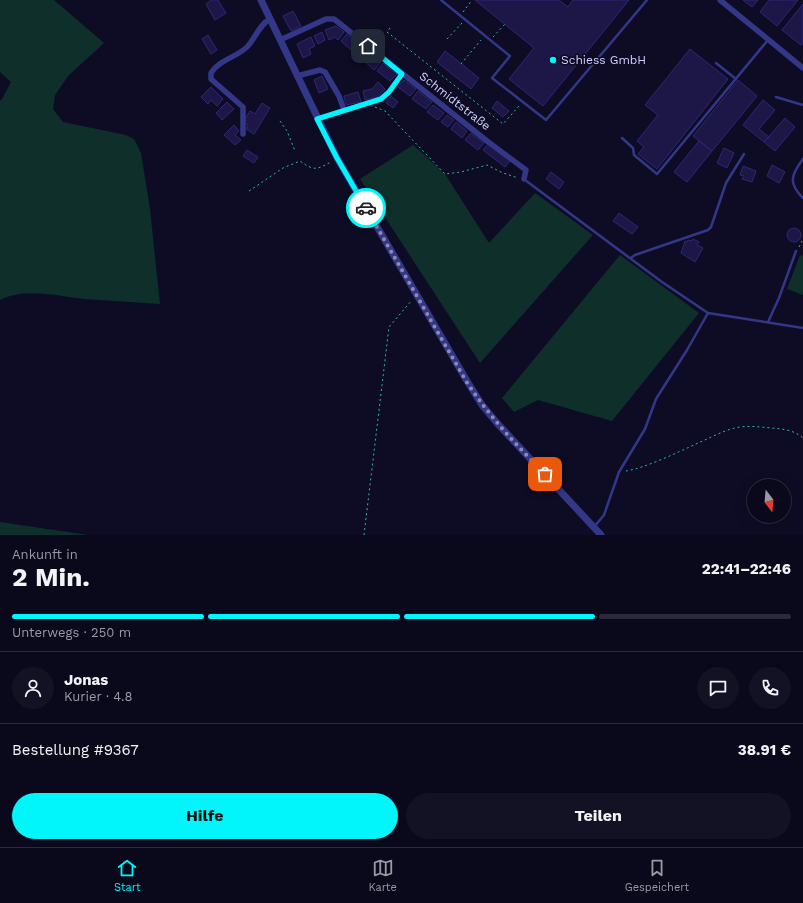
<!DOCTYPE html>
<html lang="de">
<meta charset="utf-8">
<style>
body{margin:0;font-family:"Work Sans",sans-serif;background:#131224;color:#f1f3f6;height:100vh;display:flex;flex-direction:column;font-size:15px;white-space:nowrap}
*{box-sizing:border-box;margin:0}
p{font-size:13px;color:#999aa3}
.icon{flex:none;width:22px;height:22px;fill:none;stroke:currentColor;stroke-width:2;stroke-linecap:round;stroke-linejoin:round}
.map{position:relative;height:535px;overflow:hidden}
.sheet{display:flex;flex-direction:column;background:#0a091b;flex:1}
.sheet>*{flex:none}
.needle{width:26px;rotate:164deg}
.tools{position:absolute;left:747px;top:479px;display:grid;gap:8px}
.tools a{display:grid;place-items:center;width:44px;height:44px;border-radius:50%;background:#0a091b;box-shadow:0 4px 16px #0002,0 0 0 1px #2a2a3a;font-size:20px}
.pin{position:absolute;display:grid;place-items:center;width:34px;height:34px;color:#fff;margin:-17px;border-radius:8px;box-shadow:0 2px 6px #0006}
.courier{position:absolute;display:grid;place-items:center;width:40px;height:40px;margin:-20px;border:3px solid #00f6fa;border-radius:50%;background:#fff;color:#222;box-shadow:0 1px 5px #0007}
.head em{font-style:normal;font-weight:700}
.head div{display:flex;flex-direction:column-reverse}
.head{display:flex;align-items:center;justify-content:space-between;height:68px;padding:0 12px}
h1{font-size:26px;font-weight:700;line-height:30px}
.bar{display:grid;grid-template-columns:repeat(4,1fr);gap:6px 4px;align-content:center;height:48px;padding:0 12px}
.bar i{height:5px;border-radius:3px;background:#2a2a3a}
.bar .selected{background:#00f6fa}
.bar p{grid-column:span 4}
.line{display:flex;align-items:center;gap:10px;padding:0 12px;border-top:1px solid #2a2a3a}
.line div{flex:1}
.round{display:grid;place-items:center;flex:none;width:42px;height:42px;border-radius:21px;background:#131224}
.primary-button{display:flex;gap:8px;margin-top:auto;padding:8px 12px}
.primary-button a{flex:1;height:46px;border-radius:24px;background:#00f6fa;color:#111;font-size:16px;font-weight:700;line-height:46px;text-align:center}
.primary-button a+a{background:#131224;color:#f1f3f6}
.dock{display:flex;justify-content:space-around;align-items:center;height:56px;border-top:1px solid #2a2a3a;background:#0a091b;font-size:11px;color:#999aa3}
.dock a{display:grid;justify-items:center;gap:2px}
.dock .selected{color:#00f6fa}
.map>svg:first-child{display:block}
.green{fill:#0f2f2b}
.building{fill:#1c1747;stroke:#2f2775}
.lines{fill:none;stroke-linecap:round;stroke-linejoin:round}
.path{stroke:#24bea8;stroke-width:1;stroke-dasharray:2 3;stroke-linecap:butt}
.service{stroke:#333787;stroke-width:2.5}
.minor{stroke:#333787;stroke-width:5.5}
.tertiary{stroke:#333787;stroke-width:7}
.done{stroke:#8d8bb2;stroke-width:4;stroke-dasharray:0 7.2}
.route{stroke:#00f6fa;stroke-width:5}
.poi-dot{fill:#00f6fa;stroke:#0e0c24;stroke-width:1.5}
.labels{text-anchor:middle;stroke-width:3.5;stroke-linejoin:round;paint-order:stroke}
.poi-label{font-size:12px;fill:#d1cfff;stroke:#0e0c24;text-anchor:start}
.street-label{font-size:12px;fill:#d1cfff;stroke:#0e0c24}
</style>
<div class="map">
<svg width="803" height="535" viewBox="0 0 803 535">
<rect width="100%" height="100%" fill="#0e0c24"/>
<path class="green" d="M0 0H54L104 43 68 76 55 95 53 109 63 122 126 135 134 139 141 153 150 209 160 304C135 302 110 301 85 299 58 296 25 287 0 300V101L2 99 11 82 0 72Z
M413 145 445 174 489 243 535 193 593 235 480 363 360 179Z
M620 255 699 313 612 421 538 400 514 412 502 398Z
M800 255 803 256V295L787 289Z
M0 522 88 535H0Z"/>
<path class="building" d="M211 0H218L226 13 215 20 206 4Z
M475 0H559L568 7 573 0H629L543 106 509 79 534 48Z
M743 0H758L752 7Z
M769 0H798L777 26 760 12Z
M803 4V42L801 45 782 30Z
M293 11 301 26 291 31 283 16Z
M336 26 344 32 338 40 335 37 329 40 325 30Z
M322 32 325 40 318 44 314 36Z
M347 34 358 44 352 51 341 41Z
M208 35 217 50 211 54 202 39Z
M311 37 315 46 309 49 311 54 303 58 297 44Z
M360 46 366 50 361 58 354 53Z
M690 49 728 79 657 169 638 154 644 147 637 141 658 115 645 105Z
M445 51 479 78 471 89 437 62Z
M370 54 381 62 374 70 364 61Z
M383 63 397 74 390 81 377 71Z
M322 76 328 89 319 93 314 80Z
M404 80 416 89 410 96 398 87Z
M738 80 757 96 712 151 693 136Z
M378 82 385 89 378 97 365 100 363 91 372 89Z
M211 87 223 99 217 106 211 100 208 104 201 97Z
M418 91 432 102 426 109 412 99Z
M358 92 361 102 346 105 344 96Z
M391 96 398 102 393 108 386 103Z
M763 100 775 110 759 129 769 137 764 142 743 125Z
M497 101 509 111 503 117 492 108Z
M227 102 234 109 222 120 216 113Z
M262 103 270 108 254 134 246 129 248 125 243 122 250 111 255 114Z
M433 105 444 113 438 120 427 112Z
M447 115 454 120 448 127 441 122Z
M785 118 795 127 775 151 764 142Z
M456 122 467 131 462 138 451 129Z
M234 125 239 131 235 135 241 140 235 145 224 135Z
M471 133 484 143 478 150 465 140Z
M699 141 712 151 687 182 674 172Z
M488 144 510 161 505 167 483 150Z
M724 148 734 153 727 168 717 163Z
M247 150 258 157 254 163 243 156Z
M772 165 785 172 779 183 767 176Z
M743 166 756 171 752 182 742 179 744 176 740 175Z
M551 172 564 182 559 189 546 179Z
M619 213 638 227 632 234 613 221Z
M787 235a7 7 0 1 1 14 0a7 7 0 1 1-14 0Z
M693 239 699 242 697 245 703 248 695 262 681 253 685 241 687 242 688 240 691 241Z"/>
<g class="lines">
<path class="path" d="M463 12 472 0
M390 28 387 32 503 124 519 106
M493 37 505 24
M447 39 462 23
M461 64 481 40
M375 107 385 111 445 174 461 172 487 165 503 173 518 178
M280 121 287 131 295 151
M249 191 283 168 300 161C314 171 316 170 331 162
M799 247 802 241 803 242
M626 471C645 468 679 452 698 443 710 438 722 431 735 428 747 425 759 427 772 428 783 429 794 430 803 438
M364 535 389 327 412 300"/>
<path class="service" d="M441 0 510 56 492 78 546 120 647 0
M716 63 736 79
M776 97 803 105
M622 138 633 148 634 155 657 174 768 40
M803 159C791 175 788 183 803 198
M525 180 662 282 708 313 803 328
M632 257 635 255 708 230 711 227 726 183 744 154
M768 322 779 298 796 251
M594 527 604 515 619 472 645 429 656 399 687 350 708 313"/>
<path class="minor" d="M720 0 803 68
M280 40 326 19H334L487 141 526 170 524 179
M297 76 320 70 325 72 339 96 344 110
M317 119 381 99 389 92 402 74
M243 134V107L211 79V73C220 59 238 57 248 46 256 37 259 25 270 19"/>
<path class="tertiary" d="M261 0 337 158 467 381 482 405 497 423 601 535"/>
</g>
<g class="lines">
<path class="done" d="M366 208 466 381C489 416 516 445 545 474"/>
<path class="route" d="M366 208 337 158 317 119 381 99 389 92 402 74 368 46"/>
</g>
<circle class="poi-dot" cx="553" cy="60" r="4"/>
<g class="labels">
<g class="poi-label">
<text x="561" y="64">Schiess GmbH</text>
</g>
<g class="street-label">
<text transform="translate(455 101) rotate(38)" y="4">Schmidtstraße</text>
</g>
</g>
</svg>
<div class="tools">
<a><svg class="needle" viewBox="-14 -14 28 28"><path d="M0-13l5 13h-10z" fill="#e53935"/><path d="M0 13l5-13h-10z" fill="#999aa3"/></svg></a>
</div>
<div class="pin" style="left:545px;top:474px;background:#ea580c"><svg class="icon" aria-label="bag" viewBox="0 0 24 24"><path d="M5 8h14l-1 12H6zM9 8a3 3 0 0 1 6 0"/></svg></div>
<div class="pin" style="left:368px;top:46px;background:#1f2937"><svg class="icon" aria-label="home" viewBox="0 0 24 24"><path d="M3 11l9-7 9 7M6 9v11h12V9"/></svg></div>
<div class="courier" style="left:366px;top:208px"><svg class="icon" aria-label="car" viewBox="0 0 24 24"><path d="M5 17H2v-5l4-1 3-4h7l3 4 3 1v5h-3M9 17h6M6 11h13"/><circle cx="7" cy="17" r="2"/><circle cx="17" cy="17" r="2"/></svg></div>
</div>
<section class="sheet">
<div class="head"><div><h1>2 Min.</h1><p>Ankunft in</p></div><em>22:41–22:46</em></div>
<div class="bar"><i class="selected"></i><i class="selected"></i><i class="selected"></i><i></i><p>Unterwegs · 250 m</p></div>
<div class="line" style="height:72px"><a class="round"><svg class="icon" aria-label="person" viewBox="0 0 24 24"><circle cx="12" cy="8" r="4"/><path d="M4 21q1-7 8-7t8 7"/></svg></a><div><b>Jonas</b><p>Kurier · 4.8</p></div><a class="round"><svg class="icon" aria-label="chat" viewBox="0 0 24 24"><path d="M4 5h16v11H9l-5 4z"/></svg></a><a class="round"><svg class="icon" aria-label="phone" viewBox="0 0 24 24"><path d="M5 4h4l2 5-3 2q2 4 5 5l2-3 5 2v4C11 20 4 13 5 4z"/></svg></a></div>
<div class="line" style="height:52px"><div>Bestellung #9367</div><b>38.91 €</b></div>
<div class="primary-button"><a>Hilfe</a><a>Teilen</a></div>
</section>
<nav class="dock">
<a class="selected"><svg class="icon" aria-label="home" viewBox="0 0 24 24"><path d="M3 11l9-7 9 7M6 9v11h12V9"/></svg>Start</a>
<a><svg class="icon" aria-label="map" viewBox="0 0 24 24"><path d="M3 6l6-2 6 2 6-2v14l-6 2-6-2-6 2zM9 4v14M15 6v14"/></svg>Karte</a>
<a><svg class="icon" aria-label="saved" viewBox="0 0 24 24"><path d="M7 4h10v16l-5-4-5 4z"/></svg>Gespeichert</a>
</nav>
